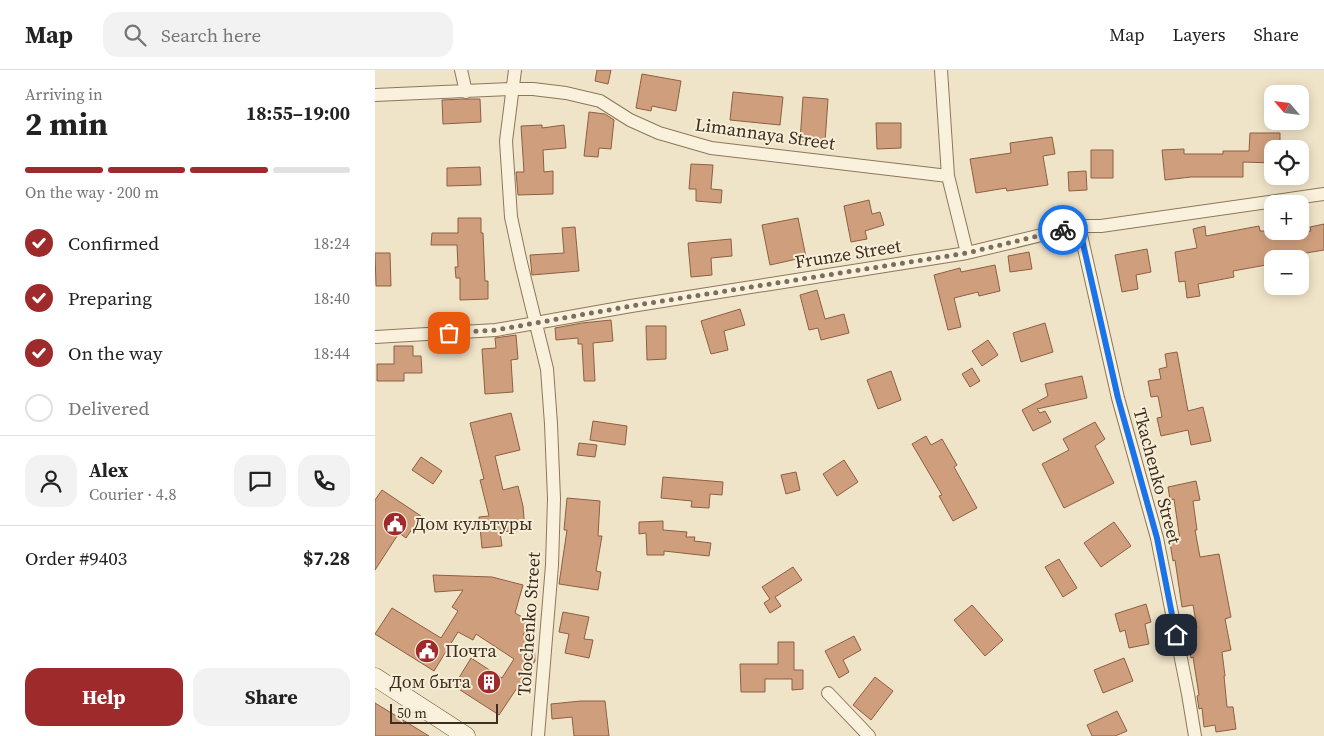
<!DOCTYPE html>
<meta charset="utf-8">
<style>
body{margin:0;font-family:"Source Serif 4",serif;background:#f2f2f2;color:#222;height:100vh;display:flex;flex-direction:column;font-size:19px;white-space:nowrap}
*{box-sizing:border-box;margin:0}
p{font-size:16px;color:#767676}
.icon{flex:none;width:28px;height:28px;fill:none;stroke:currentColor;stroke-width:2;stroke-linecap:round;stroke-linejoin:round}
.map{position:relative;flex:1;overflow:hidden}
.drawer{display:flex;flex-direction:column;background:#fff;width:375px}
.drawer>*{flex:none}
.needle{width:32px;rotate:298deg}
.fabs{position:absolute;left:889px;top:15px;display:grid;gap:10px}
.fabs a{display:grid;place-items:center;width:45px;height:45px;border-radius:10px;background:#fff;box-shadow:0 2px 12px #0003;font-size:25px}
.scale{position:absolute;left:15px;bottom:12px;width:108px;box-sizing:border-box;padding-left:5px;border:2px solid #3d2e20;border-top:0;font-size:14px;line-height:18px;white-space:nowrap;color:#3d2e20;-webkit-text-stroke:4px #f7eed8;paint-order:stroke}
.pin{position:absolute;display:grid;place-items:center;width:42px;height:42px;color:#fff;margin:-21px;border-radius:10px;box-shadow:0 2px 8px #0006}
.courier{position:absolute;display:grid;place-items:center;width:50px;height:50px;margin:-25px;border:4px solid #1a73e8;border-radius:50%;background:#fff;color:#222;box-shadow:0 1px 6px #0007}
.headline em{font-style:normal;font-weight:700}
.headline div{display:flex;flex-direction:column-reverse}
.headline{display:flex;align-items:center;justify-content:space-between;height:85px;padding:0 25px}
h1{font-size:32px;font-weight:700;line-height:38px}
.bar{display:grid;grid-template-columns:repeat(4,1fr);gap:8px 5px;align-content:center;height:60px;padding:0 25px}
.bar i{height:6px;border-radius:4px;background:#e0e0e0}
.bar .active{background:#9e2a2b}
.bar p{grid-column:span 4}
.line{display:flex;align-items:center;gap:12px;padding:0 25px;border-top:1px solid #e0e0e0}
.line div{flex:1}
.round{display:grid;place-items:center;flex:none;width:52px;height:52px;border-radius:15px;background:#f2f2f2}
ol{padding:0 25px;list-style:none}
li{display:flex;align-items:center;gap:15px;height:55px}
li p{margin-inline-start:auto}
li .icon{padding:5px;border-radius:50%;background:#9e2a2b;color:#fff;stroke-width:4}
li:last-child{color:#767676}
li i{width:28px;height:28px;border:2px solid #e0e0e0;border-radius:50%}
.cta{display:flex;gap:10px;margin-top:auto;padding:10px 25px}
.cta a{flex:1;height:58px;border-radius:15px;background:#9e2a2b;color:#fff;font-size:20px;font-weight:700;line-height:58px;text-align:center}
.cta a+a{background:#f2f2f2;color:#222}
header{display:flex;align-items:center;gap:30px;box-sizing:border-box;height:70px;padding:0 25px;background:#fff;border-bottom:1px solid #e0e0e0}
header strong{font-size:24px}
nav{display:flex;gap:28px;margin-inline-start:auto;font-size:18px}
.search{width:350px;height:45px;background:#f2f2f2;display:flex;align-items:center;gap:12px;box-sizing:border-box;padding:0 18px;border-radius:15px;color:#767676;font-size:19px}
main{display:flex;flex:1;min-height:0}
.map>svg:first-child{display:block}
.building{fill:#cf9f7d;stroke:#8d5f41}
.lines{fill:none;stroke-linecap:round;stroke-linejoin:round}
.street-casing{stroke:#8d765c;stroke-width:14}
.secondary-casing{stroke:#6f573f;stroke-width:19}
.street{stroke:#faf1dc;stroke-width:12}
.secondary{stroke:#faf1dc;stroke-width:18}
.done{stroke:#7c6e5b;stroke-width:5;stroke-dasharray:0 9}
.route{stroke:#1a73e8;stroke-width:6}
.labels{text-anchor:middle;stroke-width:4;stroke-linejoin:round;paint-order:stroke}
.street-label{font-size:18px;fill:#3d2e20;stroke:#f7eed8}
.poi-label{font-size:18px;fill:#3d2e20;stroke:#f7eed8;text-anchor:start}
</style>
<header>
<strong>Map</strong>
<div class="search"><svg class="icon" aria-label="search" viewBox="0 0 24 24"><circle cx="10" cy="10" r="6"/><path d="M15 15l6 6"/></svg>Search here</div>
<nav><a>Map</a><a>Layers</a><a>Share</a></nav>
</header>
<main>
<section class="drawer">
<div class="headline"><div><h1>2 min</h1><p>Arriving in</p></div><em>18:55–19:00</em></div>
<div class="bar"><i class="active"></i><i class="active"></i><i class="active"></i><i></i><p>On the way · 200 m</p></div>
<ol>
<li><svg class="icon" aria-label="check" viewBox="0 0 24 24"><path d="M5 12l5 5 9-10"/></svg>Confirmed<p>18:24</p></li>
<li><svg class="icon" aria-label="check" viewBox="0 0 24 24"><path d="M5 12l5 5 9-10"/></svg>Preparing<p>18:40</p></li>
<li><svg class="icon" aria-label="check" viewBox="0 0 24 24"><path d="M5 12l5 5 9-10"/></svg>On the way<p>18:44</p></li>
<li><i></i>Delivered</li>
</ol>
<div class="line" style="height:90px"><a class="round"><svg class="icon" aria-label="person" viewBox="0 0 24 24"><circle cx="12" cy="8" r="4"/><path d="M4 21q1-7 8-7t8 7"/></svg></a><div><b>Alex</b><p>Courier · 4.8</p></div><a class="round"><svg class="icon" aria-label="chat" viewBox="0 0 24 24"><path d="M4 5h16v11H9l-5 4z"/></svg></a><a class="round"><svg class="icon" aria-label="phone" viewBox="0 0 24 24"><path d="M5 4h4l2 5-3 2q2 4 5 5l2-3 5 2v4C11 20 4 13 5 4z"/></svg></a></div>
<div class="line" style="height:65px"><div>Order #9403</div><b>$7.28</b></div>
<div class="cta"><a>Help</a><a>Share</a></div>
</section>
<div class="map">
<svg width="949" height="666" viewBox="0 0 949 666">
<rect width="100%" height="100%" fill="#f0e4c8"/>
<path class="building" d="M222 0H236L233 14 220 11Z
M267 4 306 11 301 41 277 36 276 41 261 38Z
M358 22 408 27 405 55 355 50Z
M428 27 453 29 450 72 425 71Z
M88 29H105L106 52 68 54 67 30Z
M214 42 230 44 239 50 236 79 224 78 223 87 209 86Z
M501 53H526V78L502 79Z
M167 55V58L189 55 191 78 168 80 169 102 178 101V124L143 125 141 102H149L146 56Z
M875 63H905V79H898V93L868 92V107H816L790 110 787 80 809 79V84H848V81H874Z
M677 67 680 84 668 86 673 115 632 121 631 118 601 123 595 89 636 83 635 73Z
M716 80H738V108H716Z
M316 94 338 95 336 119 347 120 346 133 321 131V119H314Z
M105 97 106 115 72 116V98Z
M711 101 712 120 694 121 693 102Z
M494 130 497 144 505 142 509 155 490 161 492 169 476 172 469 136Z
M83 148H106V163H108L110 211H113V229L85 230V208H81L80 197H83L82 175H56L57 163H83Z
M423 148 431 187 395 195 387 155Z
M949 154V180L890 190 891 195 858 201 859 207 823 214 825 226 812 228 810 211 804 212 800 182 822 178 818 159 830 156 831 166 884 156 885 161H936L935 157Z
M200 157 204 201 157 205 155 185 189 183 187 158Z
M356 169 357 186 336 188 337 205 316 207 313 173Z
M772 179 776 202 761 205 763 219 747 222 740 185Z
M654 182 657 199 635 202 633 186Z
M0 183H15L16 216H1Z
M620 195 625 221 604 226 603 222 579 228 586 257 573 260 559 205 585 198 586 202Z
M442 220 450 249 469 244 474 263 446 270 443 258 434 260 425 225Z
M365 239 370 255 349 261 353 280 336 284 326 251Z
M236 250 238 271 218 273 220 311H209L207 274H203V268L181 270 180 258 207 253Z
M670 253 678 282 646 292 638 263Z
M271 256H291V289L272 290Z
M141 265 143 289 136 290 138 322 110 324 107 279 121 278 120 268Z
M613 270 623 285 607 296 597 281Z
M19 276H38V286H46L47 303H29V311H2V294H19Z
M802 282 813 341 828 337 836 371 816 375 813 360 786 366 782 348 787 347 783 326 776 327 773 311 786 309 784 299 792 297 790 284Z
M597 298 605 311 595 317 587 304Z
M516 301 526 330 503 339 492 310Z
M707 306 712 328 662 339 665 343 670 341 676 352 658 361 647 340 673 326 670 314Z
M136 343 145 380 120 386 128 420 143 416 148 436 150 460 125 462 127 476 107 478 104 447 114 446 105 410 109 409 95 353Z
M218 351 252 356 250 375 215 370Z
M720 352 730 369 720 376 739 413 689 438 667 394 694 380 688 369Z
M551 366 556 375 567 369 582 395 579 397 602 438 578 451 564 426 567 425 537 374Z
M204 373 222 375 220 387 202 385Z
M46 387 67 401 58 414 37 400Z
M469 390 483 412 462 426 448 404Z
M421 402 425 420 411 424 406 405Z
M288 407 348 412 347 425 335 424 334 438 316 437 317 431 286 428Z
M821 411 825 430 818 431 822 460H820L825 487 844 484 856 547 850 549 856 580 847 582 850 606H849L852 637H858L861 659 841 662 840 655 829 657 827 638 824 639 822 626 824 625 818 587 816 588 810 560 822 558 818 535 807 537 800 490 798 491 795 473 805 470 799 429 795 430 793 417Z
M7 420 46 446 31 468 24 463 0 500V430Z
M192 428 225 431 223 466H227L221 501 226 502 223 520 184 514 192 460H189Z
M288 451V460L312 462 311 467H320L319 471 336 473 334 486 289 481V485H272L271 463 264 464V452Z
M739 452 756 476 726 497 709 473Z
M684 489 702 518 688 527 670 497Z
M418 497 427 510 400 527 406 536 395 543 389 533 395 529 387 517Z
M58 505 117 507 148 515 140 543 156 552 148 565 159 572 160 591 124 645 79 616 96 588 127 608 139 589 101 564 98 570 83 562 59 601 0 564 17 538 66 568 83 541 77 537 88 520 60 522Z
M771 534 776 552 770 554 774 574 754 578 750 560 745 562 740 544Z
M597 535 628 570 610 586 579 550Z
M188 542 214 547 209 569 218 570 214 588 190 583 194 564 184 562Z
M479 566 486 580 468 590 474 602 464 608 450 581Z
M403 572H419V600H428V619L417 620V609H390V622H366L365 594H403Z
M749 588 758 611 728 623 719 600Z
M500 607 518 621 496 650 478 635Z
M206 631H230L234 666H199L197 647 177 649 176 634Z
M0 633 54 666H0Z
M742 641 752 661 740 666H717L712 655Z"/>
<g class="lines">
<g class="street-casing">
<path id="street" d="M86 0 91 22
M140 0 131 71 136 147 146 193 172 299 176 354 179 429 177 495 163 666
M566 0 573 106 592 183
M0 25 137 19H158L191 23 225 31 255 50 284 63 336 78 573 106
M704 156 743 328 782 468 813 624 820 666
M0 267 121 260 256 236 592 183 704 156H726L949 124
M453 623 494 666"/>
</g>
<g class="secondary-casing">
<path id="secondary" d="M0 607 91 666"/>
</g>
<use href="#street" class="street"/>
<use href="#secondary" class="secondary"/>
</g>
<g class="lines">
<path class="done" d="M74 263 121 260 256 236 592 183 688 160"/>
<path class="route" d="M688 160 704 156 743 328 782 468 801 565"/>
</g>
<defs>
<g id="civic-disc" transform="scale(1.25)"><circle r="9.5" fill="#9e2a2b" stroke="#f7eed8"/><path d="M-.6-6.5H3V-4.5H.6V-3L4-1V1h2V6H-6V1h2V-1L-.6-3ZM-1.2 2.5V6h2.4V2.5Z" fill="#fff"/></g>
<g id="building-disc" transform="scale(1.25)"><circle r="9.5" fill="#9e2a2b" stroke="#f7eed8"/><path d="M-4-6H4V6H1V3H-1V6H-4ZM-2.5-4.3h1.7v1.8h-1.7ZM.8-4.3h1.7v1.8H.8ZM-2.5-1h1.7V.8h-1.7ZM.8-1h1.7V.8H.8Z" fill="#fff"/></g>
</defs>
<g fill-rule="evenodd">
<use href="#civic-disc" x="20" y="454"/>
<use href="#civic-disc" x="52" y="581"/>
<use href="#building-disc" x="114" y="612"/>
</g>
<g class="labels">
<g class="street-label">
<text transform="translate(390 64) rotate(8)" y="6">Limannaya Street</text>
<text transform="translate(473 184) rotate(-9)" y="6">Frunze Street</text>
<text transform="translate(782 406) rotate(75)" y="6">Tkachenko Street</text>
<text transform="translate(154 554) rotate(-86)" y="6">Tolochenko Street</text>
</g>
<g class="poi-label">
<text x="38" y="460">Дом культуры</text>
<text x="70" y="587">Почта</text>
<text x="96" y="618" text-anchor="end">Дом быта</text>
</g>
</g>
</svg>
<div class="fabs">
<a><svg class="needle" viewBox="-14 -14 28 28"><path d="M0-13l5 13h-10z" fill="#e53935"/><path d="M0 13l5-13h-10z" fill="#767676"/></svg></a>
<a><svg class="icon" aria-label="locate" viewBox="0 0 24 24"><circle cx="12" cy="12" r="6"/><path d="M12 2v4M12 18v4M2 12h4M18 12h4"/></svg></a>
<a>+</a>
<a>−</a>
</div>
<div class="scale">50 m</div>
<div class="pin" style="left:74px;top:263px;background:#ea580c"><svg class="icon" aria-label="bag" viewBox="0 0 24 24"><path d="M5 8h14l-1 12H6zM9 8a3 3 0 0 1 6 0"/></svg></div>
<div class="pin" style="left:801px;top:565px;background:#1f2937"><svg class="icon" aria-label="home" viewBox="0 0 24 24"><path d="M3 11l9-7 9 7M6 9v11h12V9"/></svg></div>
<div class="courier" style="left:688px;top:160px"><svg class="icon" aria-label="bike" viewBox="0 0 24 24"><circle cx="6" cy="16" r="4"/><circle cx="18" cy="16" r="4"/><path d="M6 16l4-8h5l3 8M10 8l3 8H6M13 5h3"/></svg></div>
</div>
</main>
